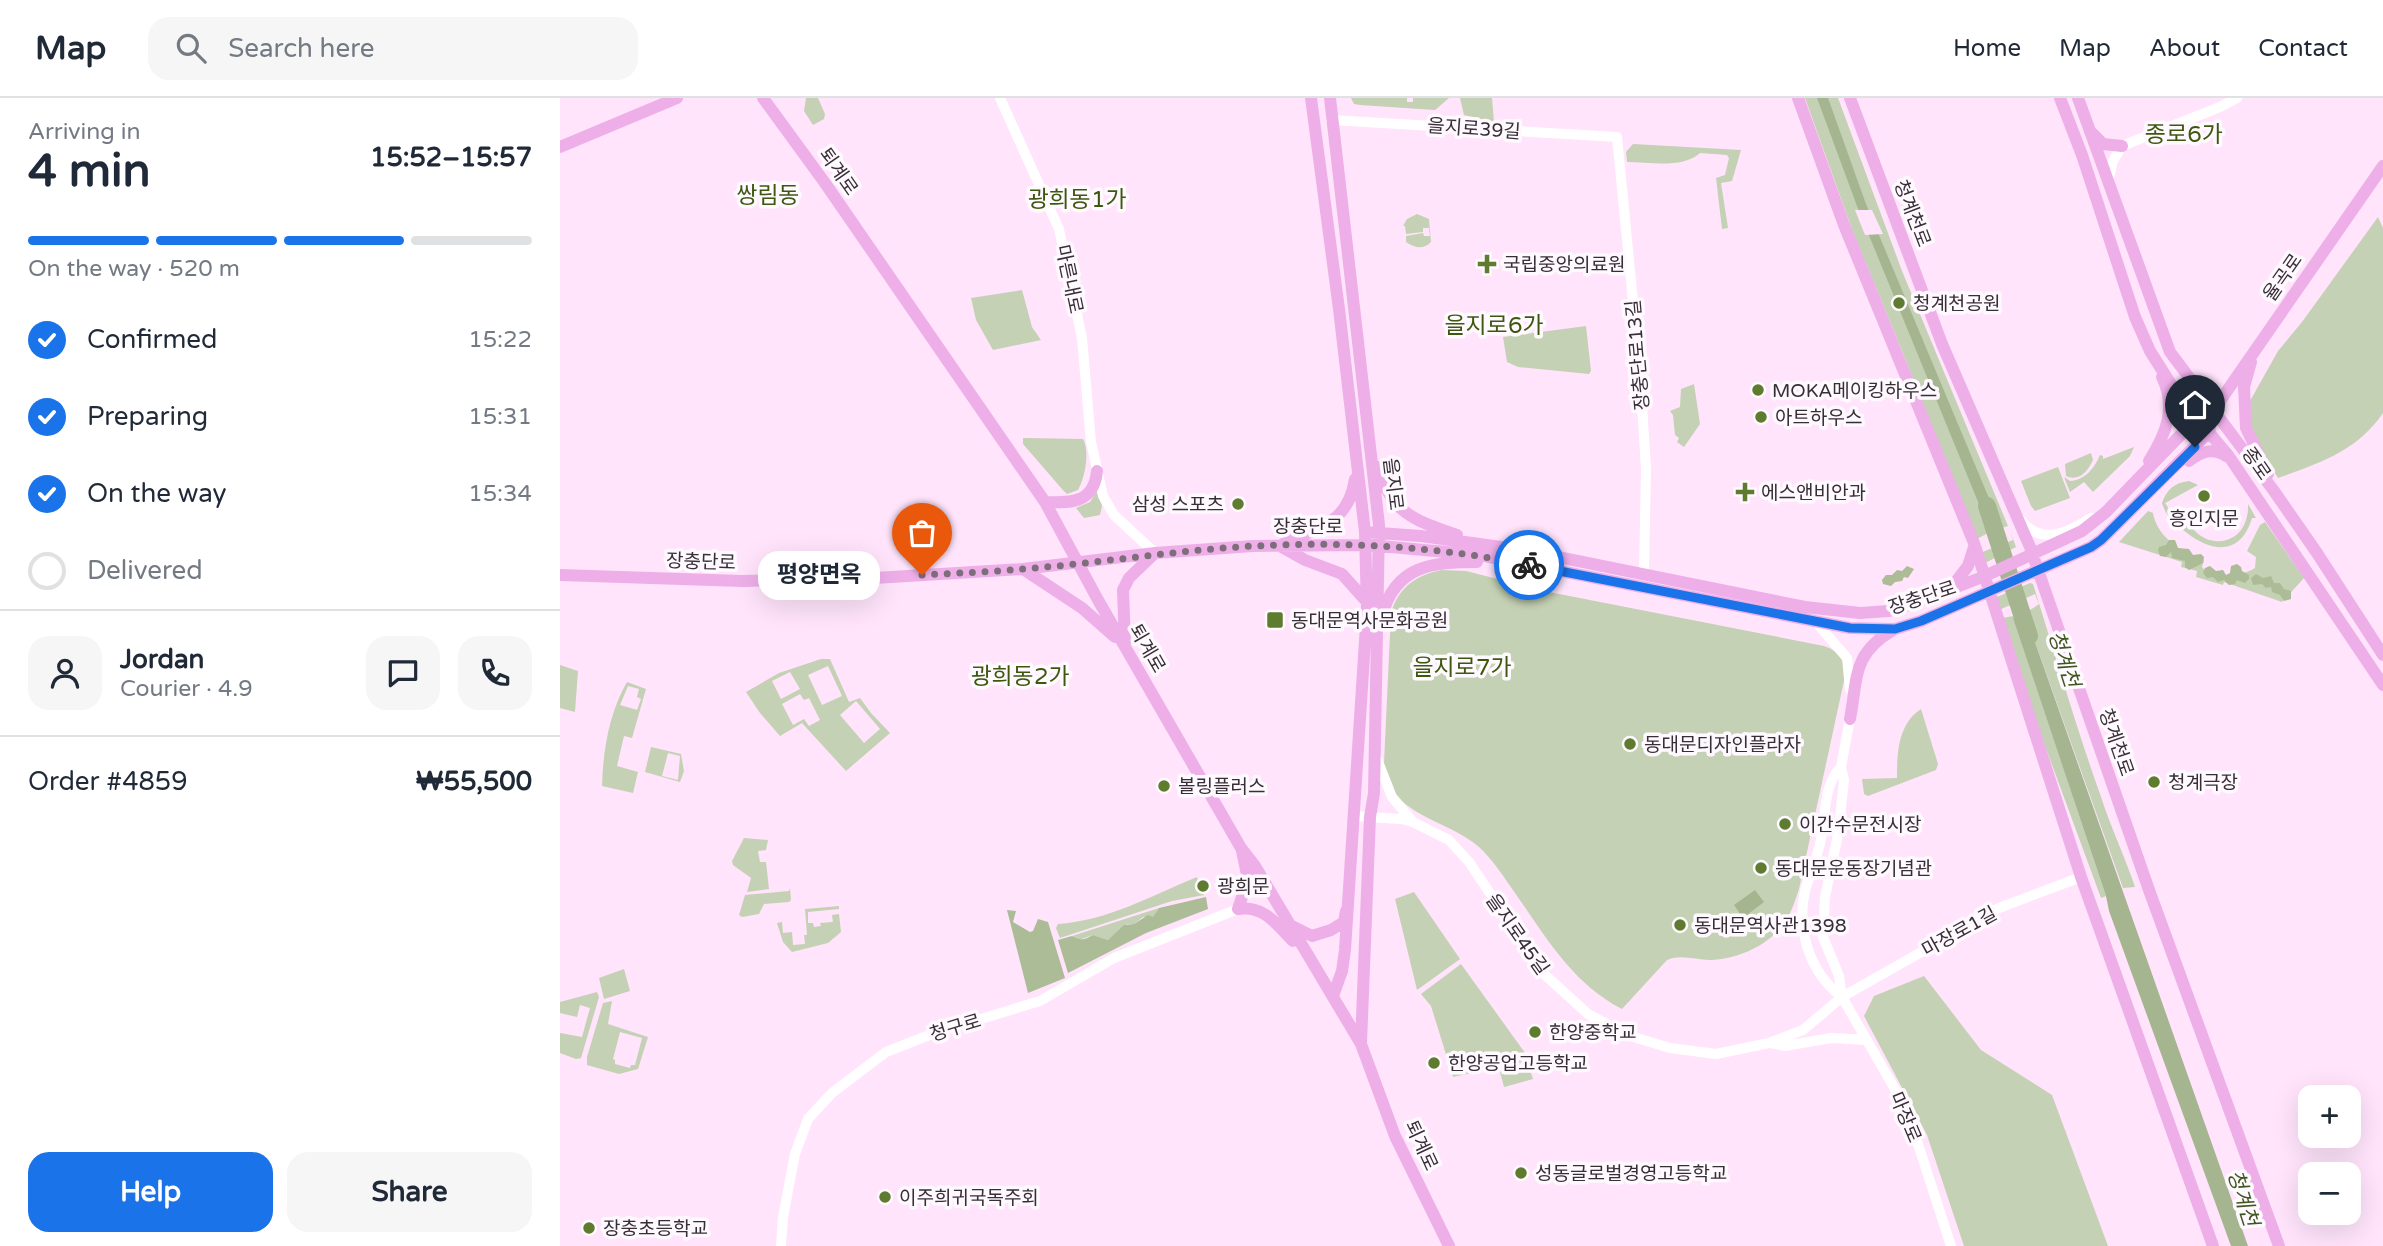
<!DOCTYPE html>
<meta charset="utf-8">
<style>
body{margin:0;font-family:"Varela Round","Noto Sans KR",sans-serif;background:#f6f6f7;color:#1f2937;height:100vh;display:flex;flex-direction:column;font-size:26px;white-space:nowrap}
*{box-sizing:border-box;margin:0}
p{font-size:23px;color:#747a83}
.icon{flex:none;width:38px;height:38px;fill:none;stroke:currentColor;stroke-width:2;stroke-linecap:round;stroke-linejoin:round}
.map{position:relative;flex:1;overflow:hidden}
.sheet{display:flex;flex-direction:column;background:#fff;width:560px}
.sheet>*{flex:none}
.buttons{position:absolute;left:1738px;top:987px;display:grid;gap:14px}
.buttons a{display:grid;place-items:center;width:63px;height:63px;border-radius:14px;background:#fff;box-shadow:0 7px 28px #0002;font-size:35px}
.pin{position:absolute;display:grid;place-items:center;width:60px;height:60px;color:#fff;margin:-72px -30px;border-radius:50% 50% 50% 0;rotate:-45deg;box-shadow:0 0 7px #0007}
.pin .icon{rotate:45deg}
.courier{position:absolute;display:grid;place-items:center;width:70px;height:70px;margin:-35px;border:5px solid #1a73e8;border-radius:50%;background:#fff;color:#222;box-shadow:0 2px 9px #0007}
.bubble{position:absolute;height:49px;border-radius:21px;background:#fff;box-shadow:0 7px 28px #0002;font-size:23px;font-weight:700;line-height:49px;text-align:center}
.headline em{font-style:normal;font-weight:700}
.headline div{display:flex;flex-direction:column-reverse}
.headline{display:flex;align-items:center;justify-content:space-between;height:119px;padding:0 28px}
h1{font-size:46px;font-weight:700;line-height:52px}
.bar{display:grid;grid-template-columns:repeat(4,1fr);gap:10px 7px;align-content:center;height:84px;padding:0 28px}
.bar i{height:9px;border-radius:5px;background:#e0e1e3}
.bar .on{background:#1a73e8}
.bar p{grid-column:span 4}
.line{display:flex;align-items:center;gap:18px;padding:0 28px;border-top:2px solid #e0e1e3}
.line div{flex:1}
.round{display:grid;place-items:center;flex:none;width:74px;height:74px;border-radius:21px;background:#f6f6f7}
ol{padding:0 28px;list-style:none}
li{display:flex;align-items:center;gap:21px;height:77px}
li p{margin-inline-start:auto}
li .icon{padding:7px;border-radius:50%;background:#1a73e8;color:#fff;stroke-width:4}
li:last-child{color:#747a83}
li i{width:38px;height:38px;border:4px solid #e0e1e3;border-radius:50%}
.action{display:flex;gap:14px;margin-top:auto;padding:14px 28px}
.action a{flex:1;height:80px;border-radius:21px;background:#1a73e8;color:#fff;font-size:28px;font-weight:700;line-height:80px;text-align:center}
.action a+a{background:#f6f6f7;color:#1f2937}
header{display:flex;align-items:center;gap:42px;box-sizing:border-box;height:98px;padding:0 35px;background:#fff;border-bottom:2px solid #e0e1e3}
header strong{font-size:33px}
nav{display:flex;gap:38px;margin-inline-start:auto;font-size:24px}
.search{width:490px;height:63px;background:#f6f6f7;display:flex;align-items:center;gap:18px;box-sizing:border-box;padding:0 24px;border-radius:21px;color:#747a83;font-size:26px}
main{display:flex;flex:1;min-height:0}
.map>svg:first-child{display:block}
.green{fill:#c4d1b4;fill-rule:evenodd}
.forest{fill:#abbc97}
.water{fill:#a5b590}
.pier{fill:#ffe4fb}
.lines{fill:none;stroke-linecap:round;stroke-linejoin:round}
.river{stroke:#a5b590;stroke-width:18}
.tertiary{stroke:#fff;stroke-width:10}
.secondary{stroke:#fff;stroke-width:10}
.primary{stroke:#eeafe9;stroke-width:12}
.done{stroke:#7e6e7b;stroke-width:7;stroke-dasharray:0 12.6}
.route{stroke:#1a73e8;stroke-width:9}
.poi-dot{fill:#5e7b2f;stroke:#fef9fe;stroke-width:2.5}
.labels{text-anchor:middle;stroke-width:7;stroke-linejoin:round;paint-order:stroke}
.street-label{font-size:19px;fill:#382e36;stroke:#fef9fe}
.poi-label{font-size:19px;fill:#382e36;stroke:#fef9fe;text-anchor:start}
.water-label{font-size:21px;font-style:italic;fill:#41561f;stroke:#fef9fe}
.quarter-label{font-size:23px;fill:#3e570f;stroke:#fef9fe}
</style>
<header>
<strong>Map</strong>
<div class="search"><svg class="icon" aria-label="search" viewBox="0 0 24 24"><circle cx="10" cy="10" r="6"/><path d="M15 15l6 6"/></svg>Search here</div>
<nav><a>Home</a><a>Map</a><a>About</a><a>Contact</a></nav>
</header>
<main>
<section class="sheet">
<div class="headline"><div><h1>4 min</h1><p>Arriving in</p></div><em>15:52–15:57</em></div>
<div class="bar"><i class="on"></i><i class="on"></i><i class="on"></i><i></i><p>On the way · 520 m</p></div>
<ol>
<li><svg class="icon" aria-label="check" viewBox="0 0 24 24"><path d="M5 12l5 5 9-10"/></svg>Confirmed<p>15:22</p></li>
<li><svg class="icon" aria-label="check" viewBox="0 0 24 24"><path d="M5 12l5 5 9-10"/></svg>Preparing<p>15:31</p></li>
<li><svg class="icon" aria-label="check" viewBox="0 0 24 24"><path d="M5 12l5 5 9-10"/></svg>On the way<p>15:34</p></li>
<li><i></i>Delivered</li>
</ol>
<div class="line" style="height:126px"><a class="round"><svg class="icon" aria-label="person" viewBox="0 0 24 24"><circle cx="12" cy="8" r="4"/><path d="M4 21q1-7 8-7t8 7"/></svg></a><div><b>Jordan</b><p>Courier · 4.9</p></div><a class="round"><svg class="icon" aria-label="chat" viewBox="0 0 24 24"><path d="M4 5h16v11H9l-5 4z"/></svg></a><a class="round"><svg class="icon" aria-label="phone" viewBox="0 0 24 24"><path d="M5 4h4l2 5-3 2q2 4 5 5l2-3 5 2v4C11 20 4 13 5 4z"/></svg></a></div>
<div class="line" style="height:91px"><div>Order #4859</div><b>₩55,500</b></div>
<div class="action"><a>Help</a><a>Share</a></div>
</section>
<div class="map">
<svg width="1823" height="1148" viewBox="0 0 1823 1148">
<rect width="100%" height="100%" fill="#ffe4fb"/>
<path class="green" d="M246 0H258L265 16 264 21 253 27 244 13Z
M791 0H847V4H853V0H889L875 12 800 7 794 6Z
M900 0H932L934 24 904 17Z
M1245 0H1278L1342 173 1448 428 1432 433 1415 442 1420 455 1453 442 1450 433 1456 449 1427 464 1424 463 1415 442 1345 260 1293 134Z
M1073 46 1181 52 1172 83 1161 85 1168 130 1162 131 1156 80 1165 77 1169 60 1167 57 1140 55C1122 71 1090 64 1067 64L1066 54Z
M857 116 869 121 871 144C863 152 855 150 846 144V138L863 135 864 138H870L869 130H863V134L846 136 845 128H843L847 121Z
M1818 119 1823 130V315C1797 353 1760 365 1718 380L1690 333V303L1718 253 1742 224Z
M462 192 472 229 481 242 433 252 416 222 411 200Z
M1026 228 1031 273 1029 276 958 269 947 264 943 239Z
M1134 286 1140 326 1124 349 1117 344 1119 340 1115 337 1113 317 1110 313 1120 309 1121 291Z
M466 340 523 341C530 353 525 380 518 392L507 396 502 391 463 346V340Z
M1574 349 1570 358 1533 394 1524 384 1510 394 1504 379 1510 383C1525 382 1534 371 1540 357L1543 358V361Z
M1531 355 1533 362C1528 373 1519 384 1506 378L1505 366Z
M1498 369 1510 400 1475 413 1471 408 1461 383Z
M1629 383 1638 387 1605 405 1615 420 1624 416C1641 458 1690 449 1688 406L1696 420H1692C1681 457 1653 455 1627 435 1616 427 1606 419 1602 405 1607 391 1614 385 1629 383Z
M537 393 542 408 540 417 524 420 516 410 530 404Z
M1588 413 1593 415C1597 439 1622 455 1644 462L1642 469 1645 472C1651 474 1661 479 1668 479 1673 479 1691 473 1695 470L1696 459 1687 453 1700 427 1705 424 1744 480 1722 504 1664 484 1663 487 1636 479 1637 473 1621 469 1622 464 1559 444Z
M882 472 906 473 989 494 1264 548C1281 554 1284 562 1285 578L1239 791C1235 803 1231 816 1223 827 1207 848 1177 861 1150 862 1136 862 1121 856 1107 862L1062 911C1011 884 987 840 955 795 944 779 933 762 919 749 886 720 828 718 824 665L831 515C839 489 856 477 882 472Z
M1470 485 1473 486C1495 556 1516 629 1541 699 1551 730 1565 759 1575 789L1563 790 1465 516 1453 519 1546 798 1541 800 1470 607 1435 502 1437 499ZM1475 496 1479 506C1467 515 1456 518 1442 520L1439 512Z
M261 561H270L289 604 300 600 311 615 330 635 286 673 242 625 220 638 200 615 186 594 219 575ZM268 568 282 598 262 607 248 577ZM230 574 240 591 221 601 212 583ZM240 596 244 602 249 600 260 622 249 628 244 621 233 627 222 606ZM296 603 320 631 304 645 280 617Z
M0 567 18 573 15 614 0 610Z
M67 584 86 591 72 640 64 638 57 668 78 674 73 695 42 688C43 653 49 615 67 584ZM68 588 79 591 77 599 81 601 77 612 60 607Z
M1361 611 1378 666 1376 672 1308 698 1304 696 1302 681 1337 680C1337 655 1338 626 1361 611Z
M91 649 121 656 124 673 120 684 85 674ZM108 655 120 658 118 682 102 678Z
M184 740 208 742 206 752 198 753 200 764H206L209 791 187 794 191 780 173 767 172 763Z
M637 779 640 791H643L644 797 612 803 500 840 496 830 498 826C547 823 593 797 637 779Z
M230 790 231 802 229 804 204 806 199 816 182 819 179 817 185 797 229 793Z
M854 794 900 861 857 892 835 801Z
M279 808V811L248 814V825H253L254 829 261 828 260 825 273 824 272 817 279 816 281 834 268 845 232 854 223 844 217 825 222 824 223 835 232 834 233 847 245 846 244 837H247L245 811Z
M599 810 593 820 583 819 574 826H567L548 842 533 837 519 842 512 838Z
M901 866 968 959 966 963 893 979 871 908 861 896Z
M64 871 70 893 44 901 39 880Z
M1364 878 1421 952 1492 997 1548 1148H1404L1367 1037 1304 918 1314 898Z
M37 894 39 899 21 960 16 961 0 955V935L22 939 30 910 20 907 17 919 0 915V904Z
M52 903 48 926 88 939 78 971 59 976 27 967V959L43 905ZM60 934 82 940 75 967H71L70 970 55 966V962L53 961Z
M968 966 973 981 944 989 940 974Z"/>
<path class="forest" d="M1609 442H1615L1618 450 1629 451 1633 457 1641 456 1644 459 1643 465 1629 472 1625 469V463L1612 460 1611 454 1606 459 1600 458 1598 452 1599 449 1606 447Z
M1677 466 1681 469 1682 473 1689 477V481L1685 485 1677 482 1675 486 1669 487 1664 482 1658 484 1653 479 1647 480 1643 475 1645 470 1650 468 1656 473 1663 472 1666 477 1670 475 1671 468Z
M1347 468 1354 471 1348 480 1344 479 1342 483 1335 484 1331 488 1323 486 1322 482 1326 477H1332L1337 472 1342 473Z
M1696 476 1703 480 1711 478 1714 485H1720L1724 491 1731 493V501L1724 503 1720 497 1712 494 1711 489 1706 490 1702 486 1693 487 1691 480Z
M646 799 648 811 586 835 508 875 498 842 512 838C521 843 524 842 533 837L548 842 564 827 574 826 588 817 593 819 599 810Z
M447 812 456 813 453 824 470 834 473 833 478 821 488 824 505 880 468 895Z"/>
<path class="water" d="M1257 0H1268L1306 106 1441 429 1430 433 1297 108Z
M1465 516 1688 1148H1671L1549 813 1546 798 1453 520Z
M1195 792 1204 804 1183 820 1174 807Z"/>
<path class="pier" d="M1295 112H1312L1323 136 1305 137Z"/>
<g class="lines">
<path class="river" d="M1427 408 1469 538"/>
<path class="tertiary" d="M771 22 1057 39 1080 275 1086 371 1084 476
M1548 84 1553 63 1562 48 1660 9 1677 0
M1461 422C1481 448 1508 435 1531 420
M1290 621 1281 669 1284 682 1278 736 1265 799 1263 839 1279 878 1282 899 1336 993 1357 1043 1391 1148
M1281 669C1263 687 1266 717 1261 741 1258 758 1250 775 1245 793 1236 832 1250 875 1282 899
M221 1148 223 1119 235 1056 248 1021 272 995 326 954 372 936 480 903 554 860 678 811"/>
<path class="secondary" d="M440 0 499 131 522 240 531 344 543 398 554 417 595 455
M1255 523 1287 560 1290 591
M817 661 832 699 853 724
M793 718 841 721 853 724 889 742 909 764 984 876 1028 916 1067 937 1110 950 1156 956 1209 945 1243 932 1282 899 1439 810 1521 779
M1211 945 1225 948 1271 940 1307 942"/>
<path class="primary" d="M203 0 265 85 485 404 538 502 681 750 695 768 801 946 835 1038 889 1148
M751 0 779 211 805 434 807 512 785 852 782 873 773 898
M770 0 819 427 814 695 810 719 801 945
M1238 0 1284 127 1414 445 1521 779 1653 1148
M1290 0 1382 246 1470 449 1589 792 1719 1148
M1500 0 1522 57 1575 219 1590 253 1619 299 1668 357 1823 587
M1518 0 1610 254 1714 393 1757 455 1823 557
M1532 35 1543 46 1562 48
M0 49 117 0
M1691 264 1684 289 1686 330 1708 376
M1589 363C1606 336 1617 310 1602 279
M1629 363C1641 354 1652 349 1666 358
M818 369C830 415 856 423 897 437
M485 404C512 405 534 405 537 373
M805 434 861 438 963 452 1245 509 1300 515 1329 513 1353 506 1425 478 1522 433 1546 414 1637 320 1653 313
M723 446C759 429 788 426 795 381
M720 448 745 462 782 476 807 504
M463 471 522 510 555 539
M0 477 182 483 315 480 463 471 595 455 693 448 809 447 919 457 1290 530 1335 531 1361 523 1531 449 1541 442 1649 334 1653 313 1823 68
M1391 490 1408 468 1414 449
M822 518C835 467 873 464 917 464
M565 545 563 492 569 480 595 455
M1290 621C1298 579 1292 556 1333 532
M682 753 688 781 678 811C704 807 716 826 733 843
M728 826 752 838 771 832 784 824 786 813"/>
</g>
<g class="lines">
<path class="done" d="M362 477C396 475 430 474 463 471 541 465 617 452 695 448 786 443 880 449 969 467"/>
<path class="route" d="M969 467 1290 530 1335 531 1361 523 1531 449 1541 442 1635 349"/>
</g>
<g class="poi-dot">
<path d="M923.5 155.5h7v7h7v7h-7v7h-7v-7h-7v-7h7z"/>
<circle cx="1339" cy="205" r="7"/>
<circle cx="1198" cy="292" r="7"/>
<circle cx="1201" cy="319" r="7"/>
<path d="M1181.5 383.5h7v7h7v7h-7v7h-7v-7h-7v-7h7z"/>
<circle cx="1644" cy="398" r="7"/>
<circle cx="678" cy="406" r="7"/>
<rect x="706" y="513" width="18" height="18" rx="3.5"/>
<circle cx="1070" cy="646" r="7"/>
<circle cx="1594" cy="684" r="7"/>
<circle cx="604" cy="688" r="7"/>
<circle cx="1225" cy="726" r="7"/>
<circle cx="1201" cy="770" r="7"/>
<circle cx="643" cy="788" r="7"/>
<circle cx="1120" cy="827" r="7"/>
<circle cx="975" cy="934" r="7"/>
<circle cx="874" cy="965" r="7"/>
<circle cx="961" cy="1075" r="7"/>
<circle cx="325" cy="1099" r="7"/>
<circle cx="29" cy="1130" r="7"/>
</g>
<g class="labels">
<g class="street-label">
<text transform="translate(914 30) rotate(4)" y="7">을지로39길</text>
<text transform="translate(279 73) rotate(55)" y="7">퇴계로</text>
<text transform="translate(1353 115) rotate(69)" y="7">청계천로</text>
<text transform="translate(1722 179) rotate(-55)" y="7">율곡로</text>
<text transform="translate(510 181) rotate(78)" y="7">마른내로</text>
<text transform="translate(1077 257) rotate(-95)" y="7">장충단로13길</text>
<text transform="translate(1697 365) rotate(55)" y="7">종로</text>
<text transform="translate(834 386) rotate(83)" y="7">을지로</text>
<text x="748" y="435">장충단로</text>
<text transform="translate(141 463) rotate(2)" y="7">장충단로</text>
<text transform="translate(1362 499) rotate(-18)" y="7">장충단로</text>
<text transform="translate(588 550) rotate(60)" y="7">퇴계로</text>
<text transform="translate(1557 644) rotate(71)" y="7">청계천로</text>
<text transform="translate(1399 833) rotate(-29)" y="7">마장로1길</text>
<text transform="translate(958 836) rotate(55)" y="7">을지로45길</text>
<text transform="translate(395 929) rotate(-17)" y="7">청구로</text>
<text transform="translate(1346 1019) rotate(67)" y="7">마장로</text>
<text transform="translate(862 1047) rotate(65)" y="7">퇴계로</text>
</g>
<g class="poi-label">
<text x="943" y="173">국립중앙의료원</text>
<text x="1353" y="212">청계천공원</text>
<text x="1212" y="299">MOKA메이킹하우스</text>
<text x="1215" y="326">아트하우스</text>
<text x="1201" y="401">에스앤비안과</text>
<text x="664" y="413" text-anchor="end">삼성 스포츠</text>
<text x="1644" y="427" text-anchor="middle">흥인지문</text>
<text x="731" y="529">동대문역사문화공원</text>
<text x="1084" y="653">동대문디자인플라자</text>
<text x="1608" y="691">청계극장</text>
<text x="618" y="695">볼링플러스</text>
<text x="1239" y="733">이간수문전시장</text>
<text x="1215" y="777">동대문운동장기념관</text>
<text x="657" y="795">광희문</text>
<text x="1134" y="834">동대문역사관1398</text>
<text x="989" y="941">한양중학교</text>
<text x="888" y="972">한양공업고등학교</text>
<text x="975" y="1082">성동글로벌경영고등학교</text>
<text x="339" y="1106">이주희귀국독주회</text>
<text x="43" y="1137">장충초등학교</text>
</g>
<g class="water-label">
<text transform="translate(1504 561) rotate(72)" y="7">청계천</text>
<text transform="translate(1683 1100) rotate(72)" y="7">청계천</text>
</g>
<g class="quarter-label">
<text x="1624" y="44">종로6가</text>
<text x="208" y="105">쌍림동</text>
<text x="517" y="109">광희동1가</text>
<text x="934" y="235">을지로6가</text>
<text x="902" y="577">을지로7가</text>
<text x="460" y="586">광희동2가</text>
</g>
</g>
</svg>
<div class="buttons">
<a>+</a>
<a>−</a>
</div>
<div class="pin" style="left:362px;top:477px;background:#ea580c"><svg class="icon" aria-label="bag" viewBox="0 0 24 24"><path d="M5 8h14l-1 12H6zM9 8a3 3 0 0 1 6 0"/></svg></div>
<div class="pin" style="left:1635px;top:349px;background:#1f2937"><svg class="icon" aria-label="home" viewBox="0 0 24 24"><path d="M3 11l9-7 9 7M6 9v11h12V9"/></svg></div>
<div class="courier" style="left:969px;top:467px"><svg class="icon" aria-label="bike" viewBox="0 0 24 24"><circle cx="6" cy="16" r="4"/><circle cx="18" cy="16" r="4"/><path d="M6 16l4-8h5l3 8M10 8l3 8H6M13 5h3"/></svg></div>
<div class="bubble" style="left:198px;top:453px;width:122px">평양면옥</div>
</div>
</main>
